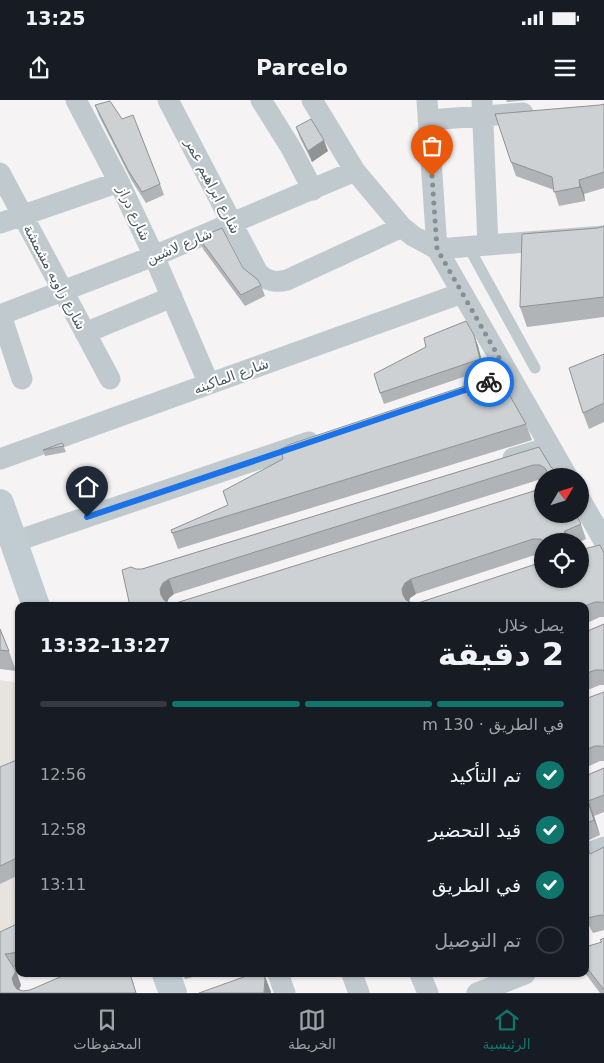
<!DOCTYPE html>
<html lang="ar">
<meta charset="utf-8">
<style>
body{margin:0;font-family:"DejaVu Sans","Noto Naskh Arabic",sans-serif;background:#242831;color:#f1f3f6;direction:rtl;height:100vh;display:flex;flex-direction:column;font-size:19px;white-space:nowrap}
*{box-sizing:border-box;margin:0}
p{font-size:16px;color:#9ea1a6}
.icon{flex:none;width:28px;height:28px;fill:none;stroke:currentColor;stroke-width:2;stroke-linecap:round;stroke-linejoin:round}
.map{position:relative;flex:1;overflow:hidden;direction:ltr}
.panel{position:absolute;left:15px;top:502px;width:574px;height:375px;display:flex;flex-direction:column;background:#171b24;border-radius:10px;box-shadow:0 1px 4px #0004;direction:rtl}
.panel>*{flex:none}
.needle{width:32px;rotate:52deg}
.fabs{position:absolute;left:534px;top:368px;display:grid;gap:10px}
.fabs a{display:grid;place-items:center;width:55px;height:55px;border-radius:50%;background:#171b24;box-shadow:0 1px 4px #0004;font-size:25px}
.pin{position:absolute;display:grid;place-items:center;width:42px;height:42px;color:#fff;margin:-51px -21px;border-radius:50% 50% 50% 0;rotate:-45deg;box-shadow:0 0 5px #0007}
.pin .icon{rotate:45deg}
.courier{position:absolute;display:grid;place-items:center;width:50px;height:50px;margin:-25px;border:4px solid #1a73e8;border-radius:50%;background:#fff;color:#222;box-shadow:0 1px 6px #0007}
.summary em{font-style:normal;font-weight:700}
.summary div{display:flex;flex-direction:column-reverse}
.summary{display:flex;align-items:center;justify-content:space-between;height:85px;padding:0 25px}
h1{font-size:32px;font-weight:700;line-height:38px}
.bar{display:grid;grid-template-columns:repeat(4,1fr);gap:8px 5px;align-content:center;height:60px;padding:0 25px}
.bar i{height:6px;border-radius:4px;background:#363941}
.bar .on{background:#0f766e}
.bar p{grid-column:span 4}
ol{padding:0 25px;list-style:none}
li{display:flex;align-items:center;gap:15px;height:55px}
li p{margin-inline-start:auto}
li .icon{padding:5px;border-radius:50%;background:#0f766e;color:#fff;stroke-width:4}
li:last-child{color:#9ea1a6}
li i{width:28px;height:28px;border:2px solid #363941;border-radius:50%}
.status{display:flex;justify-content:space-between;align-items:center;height:35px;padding:0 25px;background:#171b24;direction:ltr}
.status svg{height:14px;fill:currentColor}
header{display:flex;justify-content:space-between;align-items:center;height:65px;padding:0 25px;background:#171b24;font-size:22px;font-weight:700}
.tab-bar{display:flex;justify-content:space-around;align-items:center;height:70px;border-top:1px solid #363941;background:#171b24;font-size:14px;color:#9ea1a6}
.tab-bar a{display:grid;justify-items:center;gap:2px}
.tab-bar .on{color:#0f766e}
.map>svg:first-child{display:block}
.commercial{fill:#e7e3df}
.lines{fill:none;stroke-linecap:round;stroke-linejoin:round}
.lane{stroke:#c0c9ce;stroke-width:11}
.street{stroke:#c0c9ce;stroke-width:21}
.secondary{stroke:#c1ccd2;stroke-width:28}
.wall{fill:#b0b4b6}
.shaded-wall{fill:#909294}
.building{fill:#cdd1d4;stroke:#909294}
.done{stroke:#878f93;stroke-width:5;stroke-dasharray:0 9}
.route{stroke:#1a73e8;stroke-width:6}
.labels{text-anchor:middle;stroke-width:4;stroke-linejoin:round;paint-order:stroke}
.street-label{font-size:14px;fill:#4c595f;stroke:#fff}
</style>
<div class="status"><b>13:25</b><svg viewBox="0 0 49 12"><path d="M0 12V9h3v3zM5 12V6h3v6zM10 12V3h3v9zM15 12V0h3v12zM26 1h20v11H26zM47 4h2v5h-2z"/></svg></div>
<header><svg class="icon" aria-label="menu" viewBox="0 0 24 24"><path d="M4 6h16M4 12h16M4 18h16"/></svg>Parcelo<svg class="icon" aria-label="share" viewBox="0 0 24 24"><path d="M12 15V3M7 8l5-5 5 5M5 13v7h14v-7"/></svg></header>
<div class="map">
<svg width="604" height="893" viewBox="0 0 604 893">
<rect width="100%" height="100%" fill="#f5f3f3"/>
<path class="commercial" d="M0 580 19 583V831L0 840Z"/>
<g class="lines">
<path class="lane" d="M468 146 535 268"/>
<path class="street" d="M76 0 119 82 154 156 209 284
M168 0 258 173C267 181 275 183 287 180L402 127
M261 0 291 48 313 90
M312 0 355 71 402 127 413 136 437 149 604 136
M427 0 437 149 567 376
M482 0 488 145
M428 20 523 13
M0 73 110 279
M0 123 119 82
M0 215 154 156 355 71
M1 215 22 279
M85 233 172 197
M473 287 509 275
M513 358 550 347
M0 359 462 193
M580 399 604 441
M13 442 309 342
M585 754 604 747
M278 874 285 893
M352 874 359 893
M420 874 428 893
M477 893 525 874"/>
<path class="secondary" d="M0 403 36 506
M166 874 173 893"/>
</g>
<path class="wall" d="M506 0H529L507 2Z
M604 4V88L584 94 585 101 559 106 554 90 516 76 511 62 600 5Z
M95 5 160 84 164 95 146 103 132 81 99 16Z
M296 27 328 51 312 62 300 38Z
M604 126V217L527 227 520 207 598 128Z
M199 138 243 168 261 185 265 196 245 206 203 149Z
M474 235 478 246 484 270 384 304 380 293Z
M604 254V322L589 329 583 313Z
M526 324 532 340 178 449 171 430Z
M62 343 66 352 45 356 43 350Z
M539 347 551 367 559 376H542V380H538L174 494 169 498 167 502 169 503H176L581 424 586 439 580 442 542 441V454H538L416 494 410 498 409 502 412 503H418L604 453V517H600L585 524V506H130L136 469H142Z
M604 524V585H600L585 591V532Z
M0 529 9 551 16 571 0 569Z
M604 592V661H600L585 668V599Z
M19 659V775L0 784V667Z
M604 668V712L594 716 600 735 585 742V676Z
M604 747V830L593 833 588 824H585V750L590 754Z
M19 823V867H14L21 885 19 889 23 891 130 874 134 884 0 893V832Z
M604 838V893H600L585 873V847L601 843 600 840Z
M183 874H204L185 879Z"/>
<path class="shaded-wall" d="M324 40 328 51 312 62 308 51Z
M579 80 584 94 585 101 580 87Z
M474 235 478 246 484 270 480 259Z
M565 431 569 441H562V437Z
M169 479 174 494 169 498 166 504 161 495 160 489 163 483Z
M411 479 416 494 410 498 408 504 403 495 402 489 405 483Z
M588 701 594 716 600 735 594 720Z
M16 871 21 885 18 892 14 885 12 878Z
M265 876 271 892V893H264Z"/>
<path class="building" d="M110 1 122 19 133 15 160 84 142 92 128 70 95 5Z
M604 4V72L579 80 580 87 554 92 552 77 511 62 495 14 600 5Z
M311 19 324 40 308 51 296 27Z
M604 126V197L520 207 522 134 598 128Z
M222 128 243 168 257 179 261 185 241 195 199 138Z
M466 221 474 235 480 259 380 293 374 274 426 247 424 238Z
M604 254V303L583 313 569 268Z
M498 275 526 324 172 433 171 430 228 405 223 391 283 359 281 349 291 344Z
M62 343 64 346 43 350Z
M539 347 551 367 557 373 559 376H548V373L545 368 540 365H533L169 479 163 483 160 489 161 495 164 500 169 503H176L540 389 542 388V414H576L581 424 565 431 562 437V441H544L540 439H533L411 479 405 483 402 489 403 495 406 500 412 503H418L542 462V479H580V450L600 445 604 453V503L601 502H595L585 506H130L122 470 131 467 136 469H142Z
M604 524V571L602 570H595L585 574V532Z
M0 529 9 551 0 550Z
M604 592V647L601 646H595L585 650V599Z
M19 659V757L0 766V667Z
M604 668V695L588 701 594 720 585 724V676Z
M604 747V816L601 815 587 818 585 814V750L588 749 590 754Z
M19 823V852L5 854 16 871 12 878 14 885 17 889 23 891 30 890 67 874H130L136 893H0V832Z
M604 838V890L585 865V847L602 842 600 840Z
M252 874H265V876L264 893H199Z"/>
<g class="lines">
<path class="done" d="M432 76 437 149 509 275 489 282"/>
<path class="route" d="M87 417 489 282"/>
</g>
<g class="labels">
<g class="street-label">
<text transform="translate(213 86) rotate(63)" y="5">شارع ابراهيم عمر</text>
<text transform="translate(134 113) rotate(65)" y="5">شارع دراز</text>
<text transform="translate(179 146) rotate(-23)" y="5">شارع لاشين</text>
<text transform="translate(55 177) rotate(62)" y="5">شارع زاويه مشمشة</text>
<text transform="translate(231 276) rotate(-20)" y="5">شارع الماكينه</text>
</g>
</g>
</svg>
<div class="fabs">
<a><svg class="needle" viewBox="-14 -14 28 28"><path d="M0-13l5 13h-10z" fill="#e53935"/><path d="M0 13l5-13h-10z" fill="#9ea1a6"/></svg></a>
<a><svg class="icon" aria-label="locate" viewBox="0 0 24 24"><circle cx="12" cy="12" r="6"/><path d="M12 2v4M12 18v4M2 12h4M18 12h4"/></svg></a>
</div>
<div class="pin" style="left:432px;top:76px;background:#ea580c"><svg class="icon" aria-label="bag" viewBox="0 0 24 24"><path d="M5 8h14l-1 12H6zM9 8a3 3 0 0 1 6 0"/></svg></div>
<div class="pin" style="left:87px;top:417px;background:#1f2937"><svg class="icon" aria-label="home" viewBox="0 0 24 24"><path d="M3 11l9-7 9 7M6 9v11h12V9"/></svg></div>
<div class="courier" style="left:489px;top:282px"><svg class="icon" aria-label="bike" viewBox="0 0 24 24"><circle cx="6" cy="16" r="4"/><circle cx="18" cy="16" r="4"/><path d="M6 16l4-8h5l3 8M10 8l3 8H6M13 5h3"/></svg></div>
<section class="panel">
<div class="summary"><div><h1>2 دقيقة</h1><p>يصل خلال</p></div><em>13:27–13:32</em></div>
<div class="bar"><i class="on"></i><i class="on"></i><i class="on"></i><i></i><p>في الطريق · 130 m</p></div>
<ol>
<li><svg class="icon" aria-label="check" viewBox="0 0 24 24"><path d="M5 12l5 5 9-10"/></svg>تم التأكيد<p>12:56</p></li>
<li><svg class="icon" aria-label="check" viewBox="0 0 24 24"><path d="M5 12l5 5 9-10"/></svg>قيد التحضير<p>12:58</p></li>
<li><svg class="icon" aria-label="check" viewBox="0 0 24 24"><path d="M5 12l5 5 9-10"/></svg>في الطريق<p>13:11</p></li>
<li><i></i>تم التوصيل</li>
</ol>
</section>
</div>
<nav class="tab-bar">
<a class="on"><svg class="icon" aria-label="home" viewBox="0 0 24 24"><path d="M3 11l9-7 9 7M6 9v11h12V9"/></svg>الرئيسية</a>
<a><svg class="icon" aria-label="map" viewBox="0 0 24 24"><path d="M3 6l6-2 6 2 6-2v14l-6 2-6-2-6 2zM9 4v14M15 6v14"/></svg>الخريطة</a>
<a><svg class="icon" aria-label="saved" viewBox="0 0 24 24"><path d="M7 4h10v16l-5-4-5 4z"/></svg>المحفوظات</a>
</nav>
